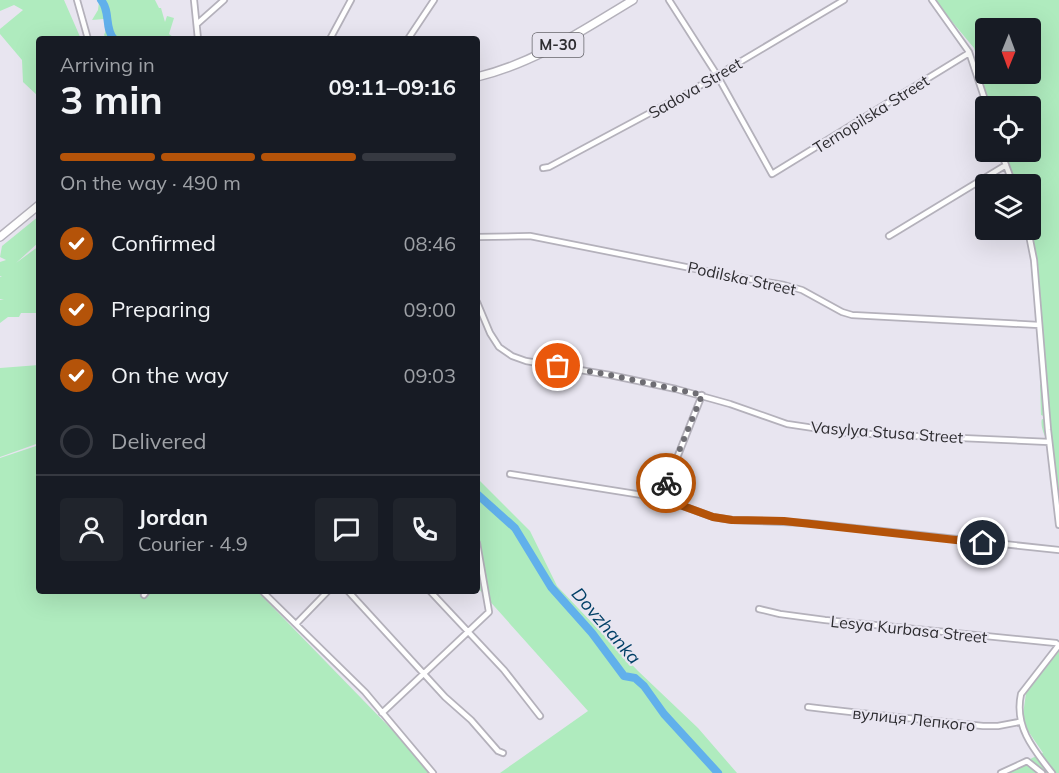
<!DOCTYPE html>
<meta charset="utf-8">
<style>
body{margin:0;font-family:Mulish,sans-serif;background:#20242c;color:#f1f3f6;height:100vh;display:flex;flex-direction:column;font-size:22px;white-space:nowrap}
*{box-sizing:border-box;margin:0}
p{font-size:20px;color:#9ea1a6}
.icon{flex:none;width:33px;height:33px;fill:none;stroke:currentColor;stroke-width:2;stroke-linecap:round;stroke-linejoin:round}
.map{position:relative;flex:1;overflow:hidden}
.side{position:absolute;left:36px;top:36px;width:444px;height:558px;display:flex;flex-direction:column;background:#171b24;border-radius:6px;box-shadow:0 6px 24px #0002}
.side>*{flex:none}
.needle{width:39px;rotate:181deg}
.fabs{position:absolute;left:975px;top:18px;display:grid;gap:12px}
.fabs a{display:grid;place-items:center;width:66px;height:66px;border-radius:6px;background:#171b24;box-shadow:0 6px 24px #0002;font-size:30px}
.pin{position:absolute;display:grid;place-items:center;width:51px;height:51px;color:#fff;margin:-26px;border:3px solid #fff;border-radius:50%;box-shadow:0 2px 6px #0007}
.courier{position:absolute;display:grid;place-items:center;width:60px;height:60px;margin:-30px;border:4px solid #b45309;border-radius:50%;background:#fff;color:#222;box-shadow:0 2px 8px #0007}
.head em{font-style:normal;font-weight:700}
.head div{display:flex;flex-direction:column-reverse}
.head{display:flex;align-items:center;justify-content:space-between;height:102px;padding:0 24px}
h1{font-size:39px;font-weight:700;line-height:45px}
.bar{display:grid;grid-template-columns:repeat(4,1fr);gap:9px 6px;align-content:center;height:72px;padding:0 24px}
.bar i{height:8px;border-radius:4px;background:#363941}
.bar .selected{background:#b45309}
.bar p{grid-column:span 4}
.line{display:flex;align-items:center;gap:15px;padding:0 24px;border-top:2px solid #363941}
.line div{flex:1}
.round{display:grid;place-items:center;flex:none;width:63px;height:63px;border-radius:6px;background:#20242c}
ol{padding:0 24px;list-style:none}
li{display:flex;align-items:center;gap:18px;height:66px}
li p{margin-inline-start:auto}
li .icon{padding:6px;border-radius:50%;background:#b45309;color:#fff;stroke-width:4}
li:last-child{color:#9ea1a6}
li i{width:33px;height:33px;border:3px solid #363941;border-radius:50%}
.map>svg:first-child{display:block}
.green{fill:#afebbe;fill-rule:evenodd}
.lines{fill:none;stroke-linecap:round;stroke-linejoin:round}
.river{stroke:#61b0eb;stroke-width:8}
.minor-casing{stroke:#b4b1bb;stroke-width:8}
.highway-casing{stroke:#b4b1bb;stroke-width:10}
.minor{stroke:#fff;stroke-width:4.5}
.highway{stroke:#fff;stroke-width:7}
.done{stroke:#6e6d73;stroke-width:6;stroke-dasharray:0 10.8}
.route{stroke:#b45309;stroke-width:8}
.labels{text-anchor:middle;stroke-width:4.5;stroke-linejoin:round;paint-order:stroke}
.shield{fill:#e8e5f0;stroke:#65646a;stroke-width:1.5}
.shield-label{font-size:15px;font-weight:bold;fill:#2d2c30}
.street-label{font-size:16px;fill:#2d2c30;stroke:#e8e5f0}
.water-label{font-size:18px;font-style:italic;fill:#003f66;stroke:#e8e5f0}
</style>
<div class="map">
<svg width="1059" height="773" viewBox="0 0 1059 773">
<rect width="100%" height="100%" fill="#e8e5f0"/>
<path class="green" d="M0 0H64L81 39H39V97L23 82 22 60 0 34V29L23 10 14 5 0 11Z
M106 0H155L159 8H161L165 22 167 16 174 18 169 34 176 39H107L104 35 106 30 104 19 92 20 98 10 99 2Z
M934 0H1059V503L1049 422 1047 439C1044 436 1040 424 1042 419L1046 420V417L1041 415 1040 385 1044 382 1038 266 1029 230 1030 184H1016L1003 152H1030V106H989L974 48ZM986 28H1030V74H986Z
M39 216V242L16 263 39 246V313H21L19 317H8L0 323V300L4 299H0V277L2 276H0V262L6 260 0 257 2 246Z
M39 365V443L0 457V368Z
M39 445V591H257L434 773H0V458Z
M477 478 530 531 557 586 638 671 698 728 737 773H500L588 711 477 587Z
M1059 651V773H1000L1043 753 1022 722 1026 693Z"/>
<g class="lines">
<path class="river" d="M101 0C111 12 104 28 114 39
M477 494 515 528 551 587 592 633 624 676 635 678 644 686 664 714 718 773"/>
<g class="minor-casing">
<path id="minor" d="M77 0 88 39
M194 0 198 39
M669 0 717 75 772 174 969 53
M932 0 969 52 987 106
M197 24 224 0
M330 39 351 0
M408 39 434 0
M1001 152 1013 184
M543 168 549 167 691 91 844 0
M1028 230 1034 260 1048 430 1059 525
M889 236 1006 165
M477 237 530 236 731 276 784 285 802 290 842 312 852 315 1039 325
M477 302 490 333 499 347 512 356 526 361 610 375 676 389 730 404 787 424 847 433 1049 442
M510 474 661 498 713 517 732 520 807 523 1059 550
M661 498 702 395
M262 591 365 692 433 773
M348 591 445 697 471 720 498 751 503 753
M430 591 504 670 540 716
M144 595 147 591
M759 609 780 614 825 620 1056 643 1059 646
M296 624 328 591
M808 707C866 714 924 720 983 726H998L1019 722
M382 713 489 612 477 543
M1001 773 1027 761 1042 773
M1052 773C1033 749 1014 726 1021 694L1059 645"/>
</g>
<g class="highway-casing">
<path id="highway" d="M477 77C535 63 583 30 633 0
M0 237 39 205"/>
</g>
<use href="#minor" class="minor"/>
<use href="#highway" class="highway"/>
</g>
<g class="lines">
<path class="done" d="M558 366 610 375 702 395 666 483"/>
<path class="route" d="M666 483 661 498 713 517 732 520 784 521 983 543"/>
</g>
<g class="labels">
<rect class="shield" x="532.5" y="33" width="51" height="24" rx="4.5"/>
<g class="shield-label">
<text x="558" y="50">М-30</text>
</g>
<g class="street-label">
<text transform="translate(695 88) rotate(-30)" y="6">Sadova Street</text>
<text transform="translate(871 114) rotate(-32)" y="6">Ternopilska Street</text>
<text transform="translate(742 278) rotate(12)" y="6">Podilska Street</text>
<text transform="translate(887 432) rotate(4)" y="6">Vasylya Stusa Street</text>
<text transform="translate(909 629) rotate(6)" y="6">Lesya Kurbasa Street</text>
<text transform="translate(914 719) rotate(6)" y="6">вулиця Лепкого</text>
</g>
<g class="water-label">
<text transform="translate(606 626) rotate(49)" y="6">Dovzhanka</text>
</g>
</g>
</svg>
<div class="fabs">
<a><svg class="needle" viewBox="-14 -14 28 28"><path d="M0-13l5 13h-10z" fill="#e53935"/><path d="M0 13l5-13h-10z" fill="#9ea1a6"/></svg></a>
<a><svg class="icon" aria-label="locate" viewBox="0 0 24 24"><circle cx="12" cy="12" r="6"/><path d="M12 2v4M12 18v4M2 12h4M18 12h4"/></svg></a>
<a><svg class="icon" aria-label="layers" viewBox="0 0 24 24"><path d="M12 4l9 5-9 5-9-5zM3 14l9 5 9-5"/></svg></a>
</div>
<div class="pin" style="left:558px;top:366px;background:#ea580c"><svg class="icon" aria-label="bag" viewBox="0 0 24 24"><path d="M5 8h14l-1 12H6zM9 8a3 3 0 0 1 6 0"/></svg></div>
<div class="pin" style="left:983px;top:543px;background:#1f2937"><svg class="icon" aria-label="home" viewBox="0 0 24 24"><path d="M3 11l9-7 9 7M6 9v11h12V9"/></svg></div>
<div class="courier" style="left:666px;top:483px"><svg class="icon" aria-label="bike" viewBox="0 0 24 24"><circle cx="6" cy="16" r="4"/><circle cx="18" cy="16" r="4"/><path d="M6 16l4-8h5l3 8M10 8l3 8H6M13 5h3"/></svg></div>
<section class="side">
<div class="head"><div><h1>3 min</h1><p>Arriving in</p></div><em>09:11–09:16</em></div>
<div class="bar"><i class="selected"></i><i class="selected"></i><i class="selected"></i><i></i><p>On the way · 490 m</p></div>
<ol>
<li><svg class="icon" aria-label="check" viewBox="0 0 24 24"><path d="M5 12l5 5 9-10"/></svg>Confirmed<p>08:46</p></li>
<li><svg class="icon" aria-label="check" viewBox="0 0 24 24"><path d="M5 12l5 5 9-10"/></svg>Preparing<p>09:00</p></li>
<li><svg class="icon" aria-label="check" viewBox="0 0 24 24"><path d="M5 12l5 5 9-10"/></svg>On the way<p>09:03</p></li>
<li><i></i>Delivered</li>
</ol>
<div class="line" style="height:108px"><a class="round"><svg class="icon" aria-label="person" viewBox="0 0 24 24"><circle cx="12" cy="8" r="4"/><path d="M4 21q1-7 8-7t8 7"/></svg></a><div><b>Jordan</b><p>Courier · 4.9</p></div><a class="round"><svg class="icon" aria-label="chat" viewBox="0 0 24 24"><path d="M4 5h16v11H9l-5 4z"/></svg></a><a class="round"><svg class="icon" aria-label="phone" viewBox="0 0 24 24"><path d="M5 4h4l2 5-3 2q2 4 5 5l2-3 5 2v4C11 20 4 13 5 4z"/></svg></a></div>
</section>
</div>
